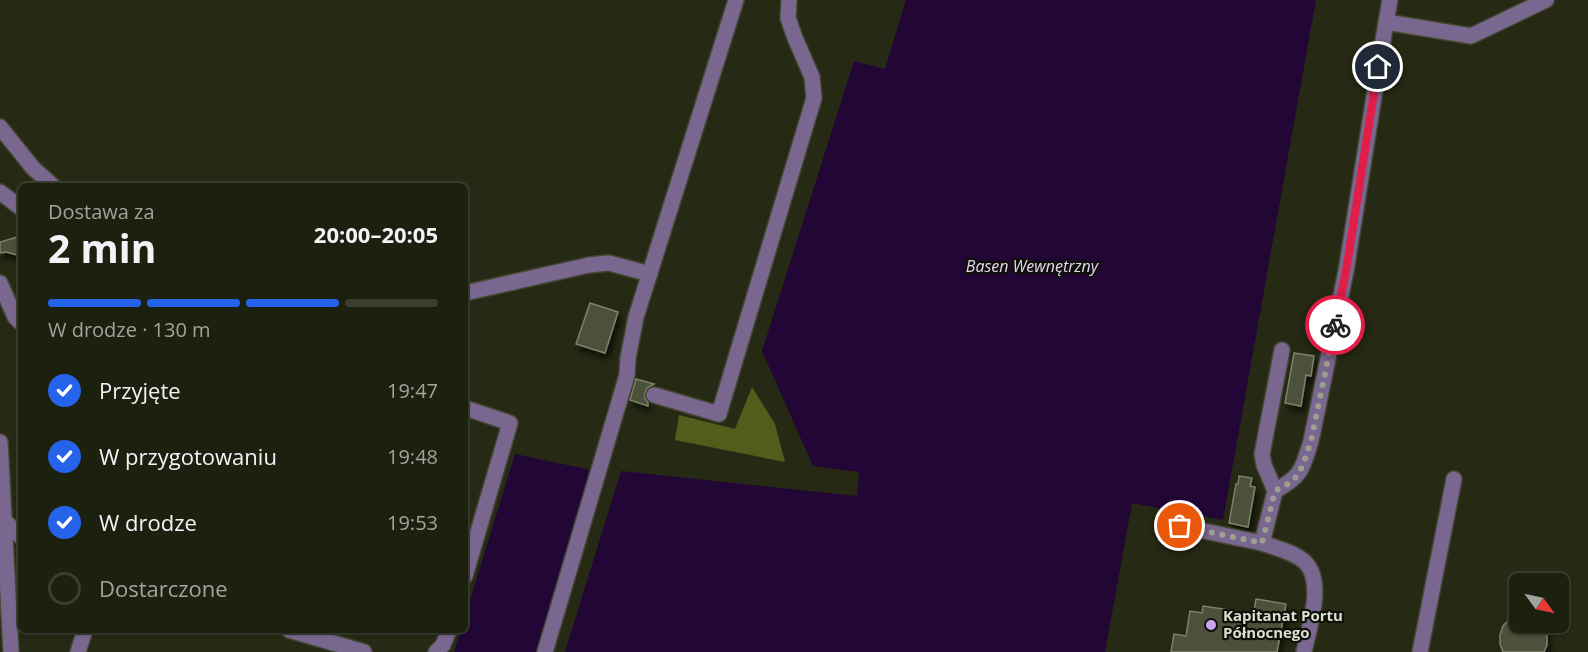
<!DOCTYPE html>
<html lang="pl">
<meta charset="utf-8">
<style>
body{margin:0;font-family:"Open Sans",sans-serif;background:#292d1d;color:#f1f3f6;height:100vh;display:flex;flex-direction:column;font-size:22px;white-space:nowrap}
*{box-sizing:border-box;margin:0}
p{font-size:20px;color:#a0a39e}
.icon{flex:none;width:33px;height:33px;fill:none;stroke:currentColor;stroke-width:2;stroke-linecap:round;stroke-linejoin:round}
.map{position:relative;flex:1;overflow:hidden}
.sheet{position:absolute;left:18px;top:183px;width:450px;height:450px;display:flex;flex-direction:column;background:#1c200f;border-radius:9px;box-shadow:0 2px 4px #0004,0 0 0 2px #3a3e2f}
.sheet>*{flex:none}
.needle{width:39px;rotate:123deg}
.controls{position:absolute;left:1509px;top:573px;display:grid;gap:12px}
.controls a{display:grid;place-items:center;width:60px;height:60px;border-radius:9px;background:#1c200f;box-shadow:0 2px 4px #0004,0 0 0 2px #3a3e2f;font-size:30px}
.pin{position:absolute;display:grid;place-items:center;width:51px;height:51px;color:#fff;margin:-26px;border:3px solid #fff;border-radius:50%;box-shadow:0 2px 6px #0007}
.courier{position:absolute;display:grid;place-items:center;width:60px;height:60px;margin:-30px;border:4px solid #e11d48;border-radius:50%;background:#fff;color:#222;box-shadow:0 2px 8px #0007}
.head em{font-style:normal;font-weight:700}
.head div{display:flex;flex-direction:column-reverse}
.head{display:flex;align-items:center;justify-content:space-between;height:102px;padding:0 30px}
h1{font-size:39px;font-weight:700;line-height:45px}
.bar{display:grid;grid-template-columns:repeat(4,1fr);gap:9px 6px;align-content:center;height:72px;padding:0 30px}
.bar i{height:8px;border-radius:4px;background:#3a3e2f}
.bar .current{background:#2563eb}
.bar p{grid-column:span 4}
ol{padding:0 30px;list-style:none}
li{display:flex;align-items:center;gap:18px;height:66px}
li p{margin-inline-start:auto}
li .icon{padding:6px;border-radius:50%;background:#2563eb;color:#fff;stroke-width:4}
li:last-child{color:#a0a39e}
li i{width:33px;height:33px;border:3px solid #3a3e2f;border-radius:50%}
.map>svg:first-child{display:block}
.forest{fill:#525d1c}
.water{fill:#210636}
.building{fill:#4c513a;stroke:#7c8269;stroke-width:1.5;filter:url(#shadow)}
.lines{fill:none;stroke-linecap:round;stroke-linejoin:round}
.minor-casing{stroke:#434732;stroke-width:18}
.minor{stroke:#7a6790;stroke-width:15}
.done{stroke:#9ca08f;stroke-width:6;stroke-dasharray:0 10.8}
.route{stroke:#e11d48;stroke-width:8}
.poi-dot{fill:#c8a5ee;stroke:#0f1108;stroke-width:2}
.labels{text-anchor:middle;stroke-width:4.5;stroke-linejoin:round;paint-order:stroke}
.poi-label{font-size:15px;font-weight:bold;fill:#dbdfd1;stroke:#0f1108;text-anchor:start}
.water-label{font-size:16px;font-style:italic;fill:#e3d5f6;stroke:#0f1108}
</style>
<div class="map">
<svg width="1588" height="652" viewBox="0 0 1588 652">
<defs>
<filter id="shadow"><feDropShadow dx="3.5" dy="6" stdDeviation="3" flood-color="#0009"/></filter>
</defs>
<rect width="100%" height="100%" fill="#262a14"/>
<path class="forest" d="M752 387 775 424 785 462 675 440 679 415 735 429Z"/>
<path class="water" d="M906 0H1316L1223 520 1132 503 1105 652H565L621 471 857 496 859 472 813 466 762 351 854 61 885 69Z
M515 454 591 470 536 652H454L461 630H465V617Z"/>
<path class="building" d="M21 236V256L6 252 0 253V242Z
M590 303 618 312 605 353 576 344Z
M1294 353 1314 356 1311 376 1306 375 1301 406 1285 403Z
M636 379 654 384 647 388 645 393V398L648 403V406L630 400Z
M1239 476 1252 478 1250 486 1255 487 1248 527 1229 523 1236 484H1238Z
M1256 599 1286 604 1277 652H1171L1174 634 1186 636 1190 611 1202 613 1203 606 1223 609 1230 610 1228 618 1252 622Z
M1520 615V622H1540L1544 626 1547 634V645L1544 652H1503L1500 644V635L1503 626 1509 620Z"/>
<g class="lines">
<g class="minor-casing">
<path id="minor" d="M1390 0 1386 22 1471 36 1546 0
M0 127 33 168 53 186
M0 192 21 208
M0 283 15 317 21 323
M465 293 589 265 609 263 650 274
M654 395 719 414 814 98 812 77 795 38 788 18 789 0
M465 408 510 423 465 576
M0 442 11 652
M1275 491C1303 475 1302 469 1311 441L1346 271 1386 22
M5 521 21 537
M1180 526 1262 543 1275 491 1264 465 1262 454 1282 350
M1262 543C1276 548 1294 552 1305 562 1325 582 1309 627 1304 652
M289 630 364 652
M78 652 85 630
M436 652 443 645 449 630
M545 652 627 375 628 358 636 317 736 0
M1420 652 1454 479"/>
</g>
<use href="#minor" class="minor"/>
</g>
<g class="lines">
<path class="done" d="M1180 526 1262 543 1275 491 1291 482 1297 476 1303 465 1311 441 1335 325"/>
<path class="route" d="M1335 325 1346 271 1378 67"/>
</g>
<circle class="poi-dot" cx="1211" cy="625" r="6"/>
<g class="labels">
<g class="poi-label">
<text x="1223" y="621">Kapitanat Portu<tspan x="1223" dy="17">Północnego</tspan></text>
</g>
<g class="water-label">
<text x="1032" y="272">Basen Wewnętrzny</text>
</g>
</g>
</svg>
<div class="controls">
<a><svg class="needle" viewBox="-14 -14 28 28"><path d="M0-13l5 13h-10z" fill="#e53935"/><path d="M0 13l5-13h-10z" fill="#a0a39e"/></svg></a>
</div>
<div class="pin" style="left:1180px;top:526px;background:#ea580c"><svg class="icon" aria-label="bag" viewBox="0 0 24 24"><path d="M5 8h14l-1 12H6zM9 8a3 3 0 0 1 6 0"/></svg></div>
<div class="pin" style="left:1378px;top:67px;background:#1f2937"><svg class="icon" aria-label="home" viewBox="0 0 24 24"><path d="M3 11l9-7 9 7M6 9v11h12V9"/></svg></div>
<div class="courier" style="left:1335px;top:325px"><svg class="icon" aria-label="bike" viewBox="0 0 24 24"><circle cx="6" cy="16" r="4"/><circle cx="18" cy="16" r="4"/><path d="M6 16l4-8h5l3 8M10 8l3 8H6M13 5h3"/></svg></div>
<section class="sheet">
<div class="head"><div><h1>2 min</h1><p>Dostawa za</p></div><em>20:00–20:05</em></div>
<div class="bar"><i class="current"></i><i class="current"></i><i class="current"></i><i></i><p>W drodze · 130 m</p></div>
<ol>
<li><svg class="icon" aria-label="check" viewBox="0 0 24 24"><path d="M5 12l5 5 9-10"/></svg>Przyjęte<p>19:47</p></li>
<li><svg class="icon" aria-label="check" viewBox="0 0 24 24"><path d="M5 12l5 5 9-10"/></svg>W przygotowaniu<p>19:48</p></li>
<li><svg class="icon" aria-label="check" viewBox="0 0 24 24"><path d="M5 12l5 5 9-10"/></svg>W drodze<p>19:53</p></li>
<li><i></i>Dostarczone</li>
</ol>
</section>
</div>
